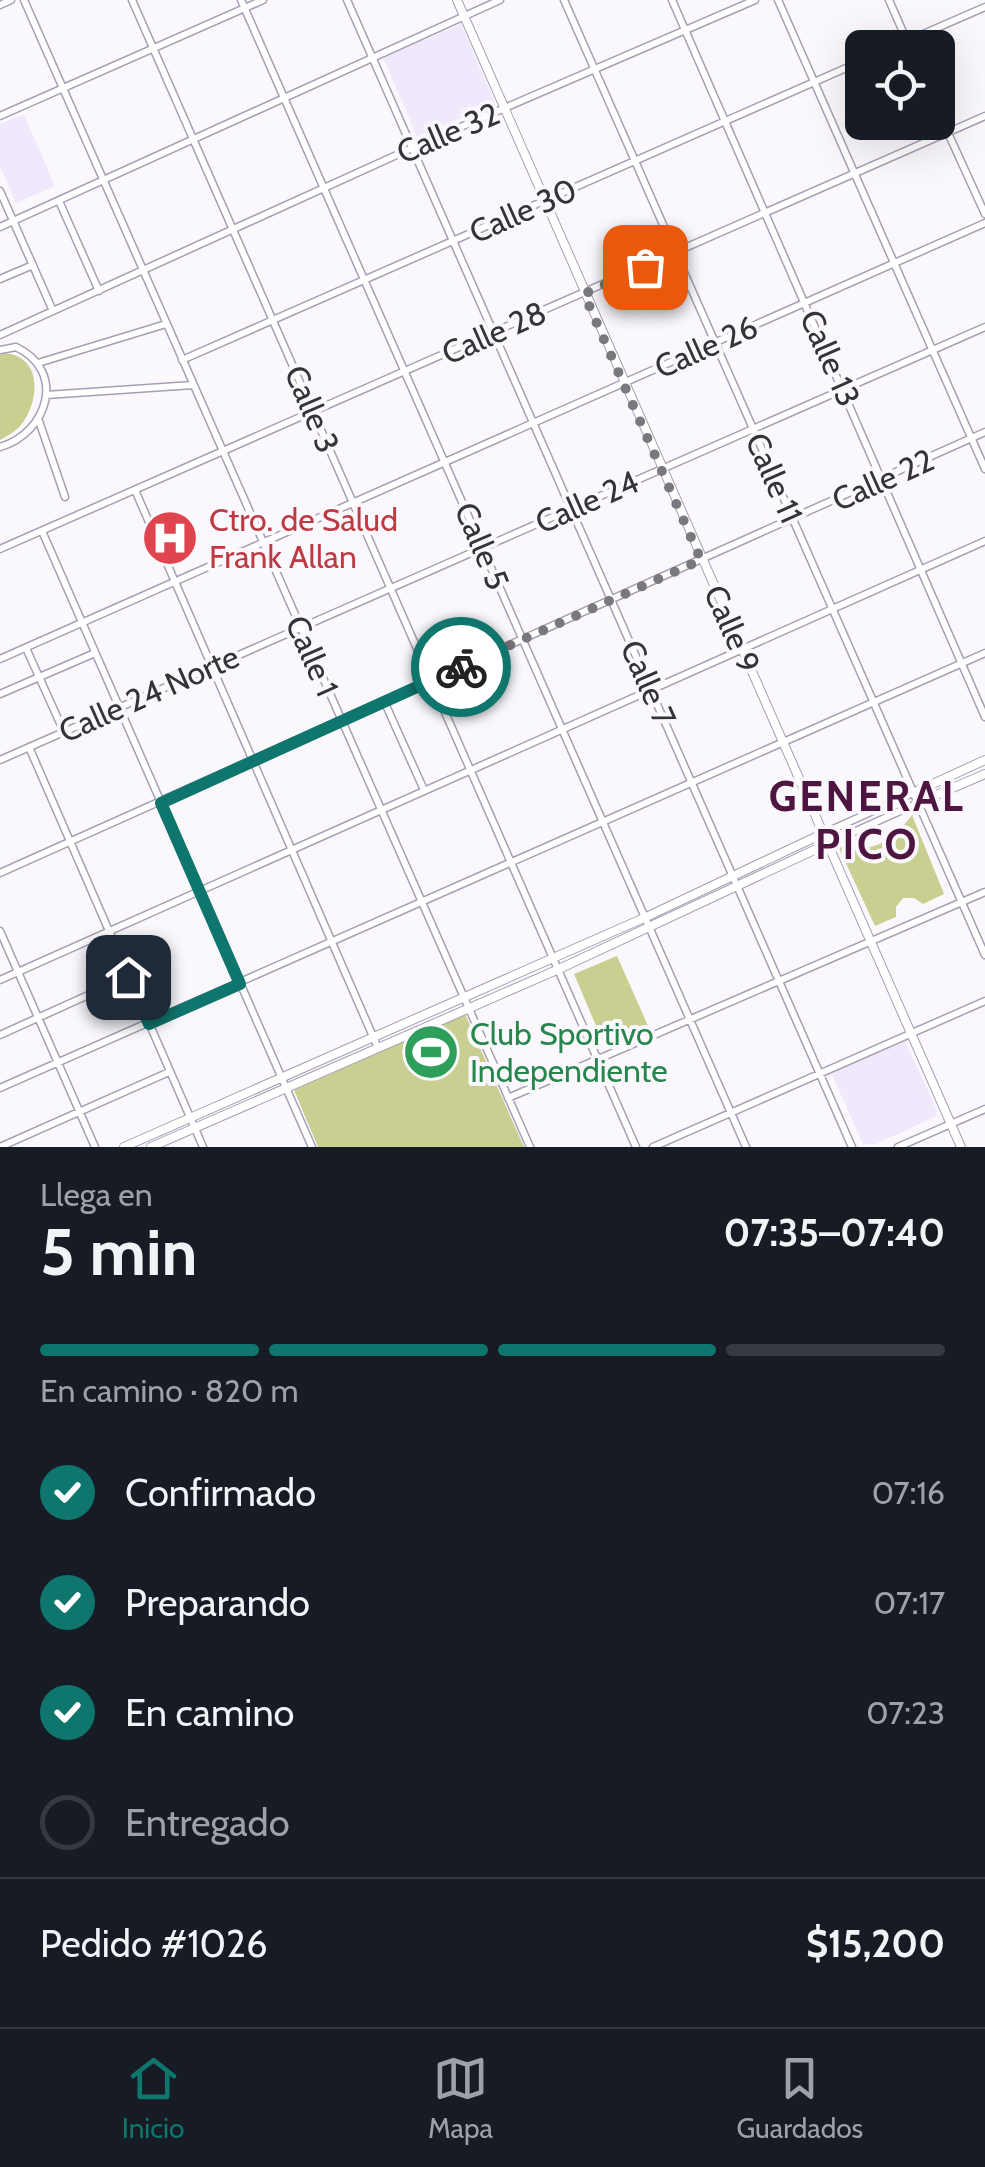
<!DOCTYPE html>
<html lang="es">
<meta charset="utf-8">
<style>
body{margin:0;font-family:Cabin,sans-serif;background:#242831;color:#f1f3f6;height:100vh;display:flex;flex-direction:column;font-size:38px;white-space:nowrap}
*{box-sizing:border-box;margin:0}
p{font-size:32px;color:#9ea1a6}
.icon{flex:none;width:55px;height:55px;fill:none;stroke:currentColor;stroke-width:2;stroke-linecap:round;stroke-linejoin:round}
.map{position:relative;height:1147px;overflow:hidden}
.sheet{display:flex;flex-direction:column;background:#171b24;flex:1}
.sheet>*{flex:none}
.controls{position:absolute;left:845px;top:30px;display:grid;gap:20px}
.controls a{display:grid;place-items:center;width:110px;height:110px;border-radius:15px;background:#171b24;box-shadow:0 10px 40px #0002;font-size:50px}
.pin{position:absolute;display:grid;place-items:center;width:85px;height:85px;color:#fff;margin:-42px;border-radius:20px;box-shadow:0 5px 15px #0006}
.courier{position:absolute;display:grid;place-items:center;width:100px;height:100px;margin:-50px;border:8px solid #0f766e;border-radius:50%;background:#fff;color:#222;box-shadow:0 2px 12px #0007}
.head em{font-style:normal;font-weight:800}
.head div{display:flex;flex-direction:column-reverse}
.head{display:flex;align-items:center;justify-content:space-between;height:170px;padding:0 40px}
h1{font-size:65px;font-weight:800;line-height:75px}
.bar{display:grid;grid-template-columns:repeat(4,1fr);gap:15px 10px;align-content:center;height:120px;padding:0 40px}
.bar i{height:12px;border-radius:8px;background:#363941}
.bar .current{background:#0f766e}
.bar p{grid-column:span 4}
.line{display:flex;align-items:center;gap:25px;padding:0 40px;border-top:2px solid #363941}
.line div{flex:1}
ol{padding:0 40px;list-style:none}
li{display:flex;align-items:center;gap:30px;height:110px}
li p{margin-inline-start:auto}
li .icon{padding:10px;border-radius:50%;background:#0f766e;color:#fff;stroke-width:4}
li:last-child{color:#9ea1a6}
li i{width:55px;height:55px;border:5px solid #363941;border-radius:50%}
.dock{display:flex;justify-content:space-around;align-items:center;height:140px;border-top:2px solid #363941;background:#171b24;font-size:28px;color:#9ea1a6}
.dock a{display:grid;justify-items:center;gap:5px}
.dock .current{color:#0f766e}
.map>svg:first-child{display:block}
.built{fill:#f1e9fb}
.green{fill:#c8cf90}
.lines{fill:none;stroke-linecap:round;stroke-linejoin:round}
.minor-casing{stroke:#a89eb4;stroke-width:9}
.major-casing{stroke:#a89eb4;stroke-width:10}
.minor{stroke:#fff;stroke-width:6}
.major{stroke:#fff;stroke-width:8}
.done{stroke:#7b777f;stroke-width:10;stroke-dasharray:0 18}
.route{stroke:#0f766e;stroke-width:12}
.labels{text-anchor:middle;stroke-width:8;stroke-linejoin:round;paint-order:stroke}
.street-label{font-size:32px;fill:#36323b;stroke:#faf8fd}
.health-label{font-size:32px;fill:#be3a42;stroke:#faf8fd;text-anchor:start}
.leisure-label{font-size:32px;fill:#27864d;stroke:#faf8fd;text-anchor:start}
.district-label{font-size:42px;font-weight:bold;letter-spacing:2.5px;fill:#4d153f;stroke:#faf8fd}
</style>
<div class="map">
<svg width="985" height="1147" viewBox="0 0 985 1147">
<rect width="100%" height="100%" fill="#faf8fd"/>
<path class="built" d="M461 24 495 103 417 137 383 57Z
M24 114 55 186 16 203 0 166V124Z
M904 1039 937 1110 935 1117 876 1144H863L832 1075 835 1070Z"/>
<path class="green" d="M4 353C43 356 40 401 21 425 15 432 7 436 0 440V355Z
M912 815 944 894 923 904 914 898H903L896 907V917L875 926 838 846C869 857 894 839 912 815Z
M617 956 649 1028 605 1047 574 974Z
M465 1014 524 1147H318L294 1090Z"/>
<g class="lines">
<g class="minor-casing">
<path id="minor" d="M24 0 530 1147
M132 0 636 1147
M241 0 746 1147
M347 0 852 1147
M564 0 985 955
M672 0 985 717
M778 0 985 469
M889 0 910 48
M0 5 11 0
M891 48 985 7
M938 111 985 214
M0 116 263 0
M0 191 53 311
M59 201 99 291
M0 227 500 0
M0 279 33 265
M0 335 412 148 755 0
M0 350 16 347C67 371 48 433 0 447
M182 360 862 61
M38 363 166 324
M46 395 193 385
M39 421 65 497
M135 490 378 1048
M42 531 312 1147
M0 549 985 116
M26 648 64 732
M0 659 985 223
M0 694 95 653
M384 701 424 790
M29 747 203 1147
M0 760 985 327
M822 834 913 793
M827 844 918 803
M0 873 985 432
M0 931 95 1147
M0 980 985 541
M0 1035 128 977
M0 1088 985 653
M508 1098 985 892
M0 1147 169 1072
M653 1147 985 1001
M898 1147 985 1109"/>
</g>
<g class="major-casing">
<path id="major" d="M457 0 961 1147
M913 793 985 760
M918 803 985 774
M124 1147 644 918 822 834
M151 1147 559 969 827 844"/>
</g>
<use href="#minor" class="minor"/>
<use href="#major" class="major"/>
</g>
<g class="lines">
<path class="done" d="M461 667 701 560 584 294 645 267"/>
<path class="route" d="M128 977 149 1024 240 984 161 803 461 667"/>
</g>
<defs>
<g id="hospital-disc" transform="scale(2.875)"><circle r="9.5" fill="#e0444e" stroke="#faf8fd"/><path d="M-5-5h3v3.5h4V-5h3V5h-3V1.5h-4V5h-3Z" fill="#fff"/></g>
<g id="stadium-disc" transform="scale(2.875)"><circle r="9.5" fill="#2e9e5b" stroke="#faf8fd"/><path d="M0-5a6.5 5 0 1 0 0 10a6.5 5 0 1 0 0-10ZM-3.5-1.8h7v3.6h-7Z" fill="#fff"/></g>
</defs>
<g fill-rule="evenodd">
<use href="#hospital-disc" x="170" y="538"/>
<use href="#stadium-disc" x="431" y="1052"/>
</g>
<g class="labels">
<g class="street-label">
<text transform="translate(448 133) rotate(-23)" y="11">Calle 32</text>
<text transform="translate(523 211) rotate(-24)" y="11">Calle 30</text>
<text transform="translate(494 333) rotate(-24)" y="11">Calle 28</text>
<text transform="translate(706 347) rotate(-24)" y="11">Calle 26</text>
<text transform="translate(830 358) rotate(66)" y="11">Calle 13</text>
<text transform="translate(312 409) rotate(67)" y="11">Calle 3</text>
<text transform="translate(774 478) rotate(66)" y="11">Calle 11</text>
<text transform="translate(883 480) rotate(-24)" y="11">Calle 22</text>
<text transform="translate(587 502) rotate(-24)" y="11">Calle 24</text>
<text transform="translate(482 546) rotate(67)" y="11">Calle 5</text>
<text transform="translate(732 629) rotate(66)" y="11">Calle 9</text>
<text transform="translate(312 656) rotate(66)" y="11">Calle 1</text>
<text transform="translate(648 683) rotate(66)" y="11">Calle 7</text>
<text transform="translate(149 694) rotate(-24)" y="11">Calle 24 Norte</text>
</g>
<g class="health-label">
<text x="209" y="531">Ctro. de Salud<tspan x="209" dy="37">Frank Allan</tspan></text>
</g>
<g class="leisure-label">
<text x="470" y="1045">Club Sportivo<tspan x="470" dy="37">Independiente</tspan></text>
</g>
<g class="district-label">
<text x="867" y="811">GENERAL<tspan x="867" dy="48">PICO</tspan></text>
</g>
</g>
</svg>
<div class="controls">
<a><svg class="icon" aria-label="locate" viewBox="0 0 24 24"><circle cx="12" cy="12" r="6"/><path d="M12 2v4M12 18v4M2 12h4M18 12h4"/></svg></a>
</div>
<div class="pin" style="left:645px;top:267px;background:#ea580c"><svg class="icon" aria-label="bag" viewBox="0 0 24 24"><path d="M5 8h14l-1 12H6zM9 8a3 3 0 0 1 6 0"/></svg></div>
<div class="pin" style="left:128px;top:977px;background:#1f2937"><svg class="icon" aria-label="home" viewBox="0 0 24 24"><path d="M3 11l9-7 9 7M6 9v11h12V9"/></svg></div>
<div class="courier" style="left:461px;top:667px"><svg class="icon" aria-label="bike" viewBox="0 0 24 24"><circle cx="6" cy="16" r="4"/><circle cx="18" cy="16" r="4"/><path d="M6 16l4-8h5l3 8M10 8l3 8H6M13 5h3"/></svg></div>
</div>
<section class="sheet">
<div class="head"><div><h1>5 min</h1><p>Llega en</p></div><em>07:35–07:40</em></div>
<div class="bar"><i class="current"></i><i class="current"></i><i class="current"></i><i></i><p>En camino · 820 m</p></div>
<ol>
<li><svg class="icon" aria-label="check" viewBox="0 0 24 24"><path d="M5 12l5 5 9-10"/></svg>Confirmado<p>07:16</p></li>
<li><svg class="icon" aria-label="check" viewBox="0 0 24 24"><path d="M5 12l5 5 9-10"/></svg>Preparando<p>07:17</p></li>
<li><svg class="icon" aria-label="check" viewBox="0 0 24 24"><path d="M5 12l5 5 9-10"/></svg>En camino<p>07:23</p></li>
<li><i></i>Entregado</li>
</ol>
<div class="line" style="height:130px"><div>Pedido #1026</div><b>$15,200</b></div>
</section>
<nav class="dock">
<a class="current"><svg class="icon" aria-label="home" viewBox="0 0 24 24"><path d="M3 11l9-7 9 7M6 9v11h12V9"/></svg>Inicio</a>
<a><svg class="icon" aria-label="map" viewBox="0 0 24 24"><path d="M3 6l6-2 6 2 6-2v14l-6 2-6-2-6 2zM9 4v14M15 6v14"/></svg>Mapa</a>
<a><svg class="icon" aria-label="saved" viewBox="0 0 24 24"><path d="M7 4h10v16l-5-4-5 4z"/></svg>Guardados</a>
</nav>
